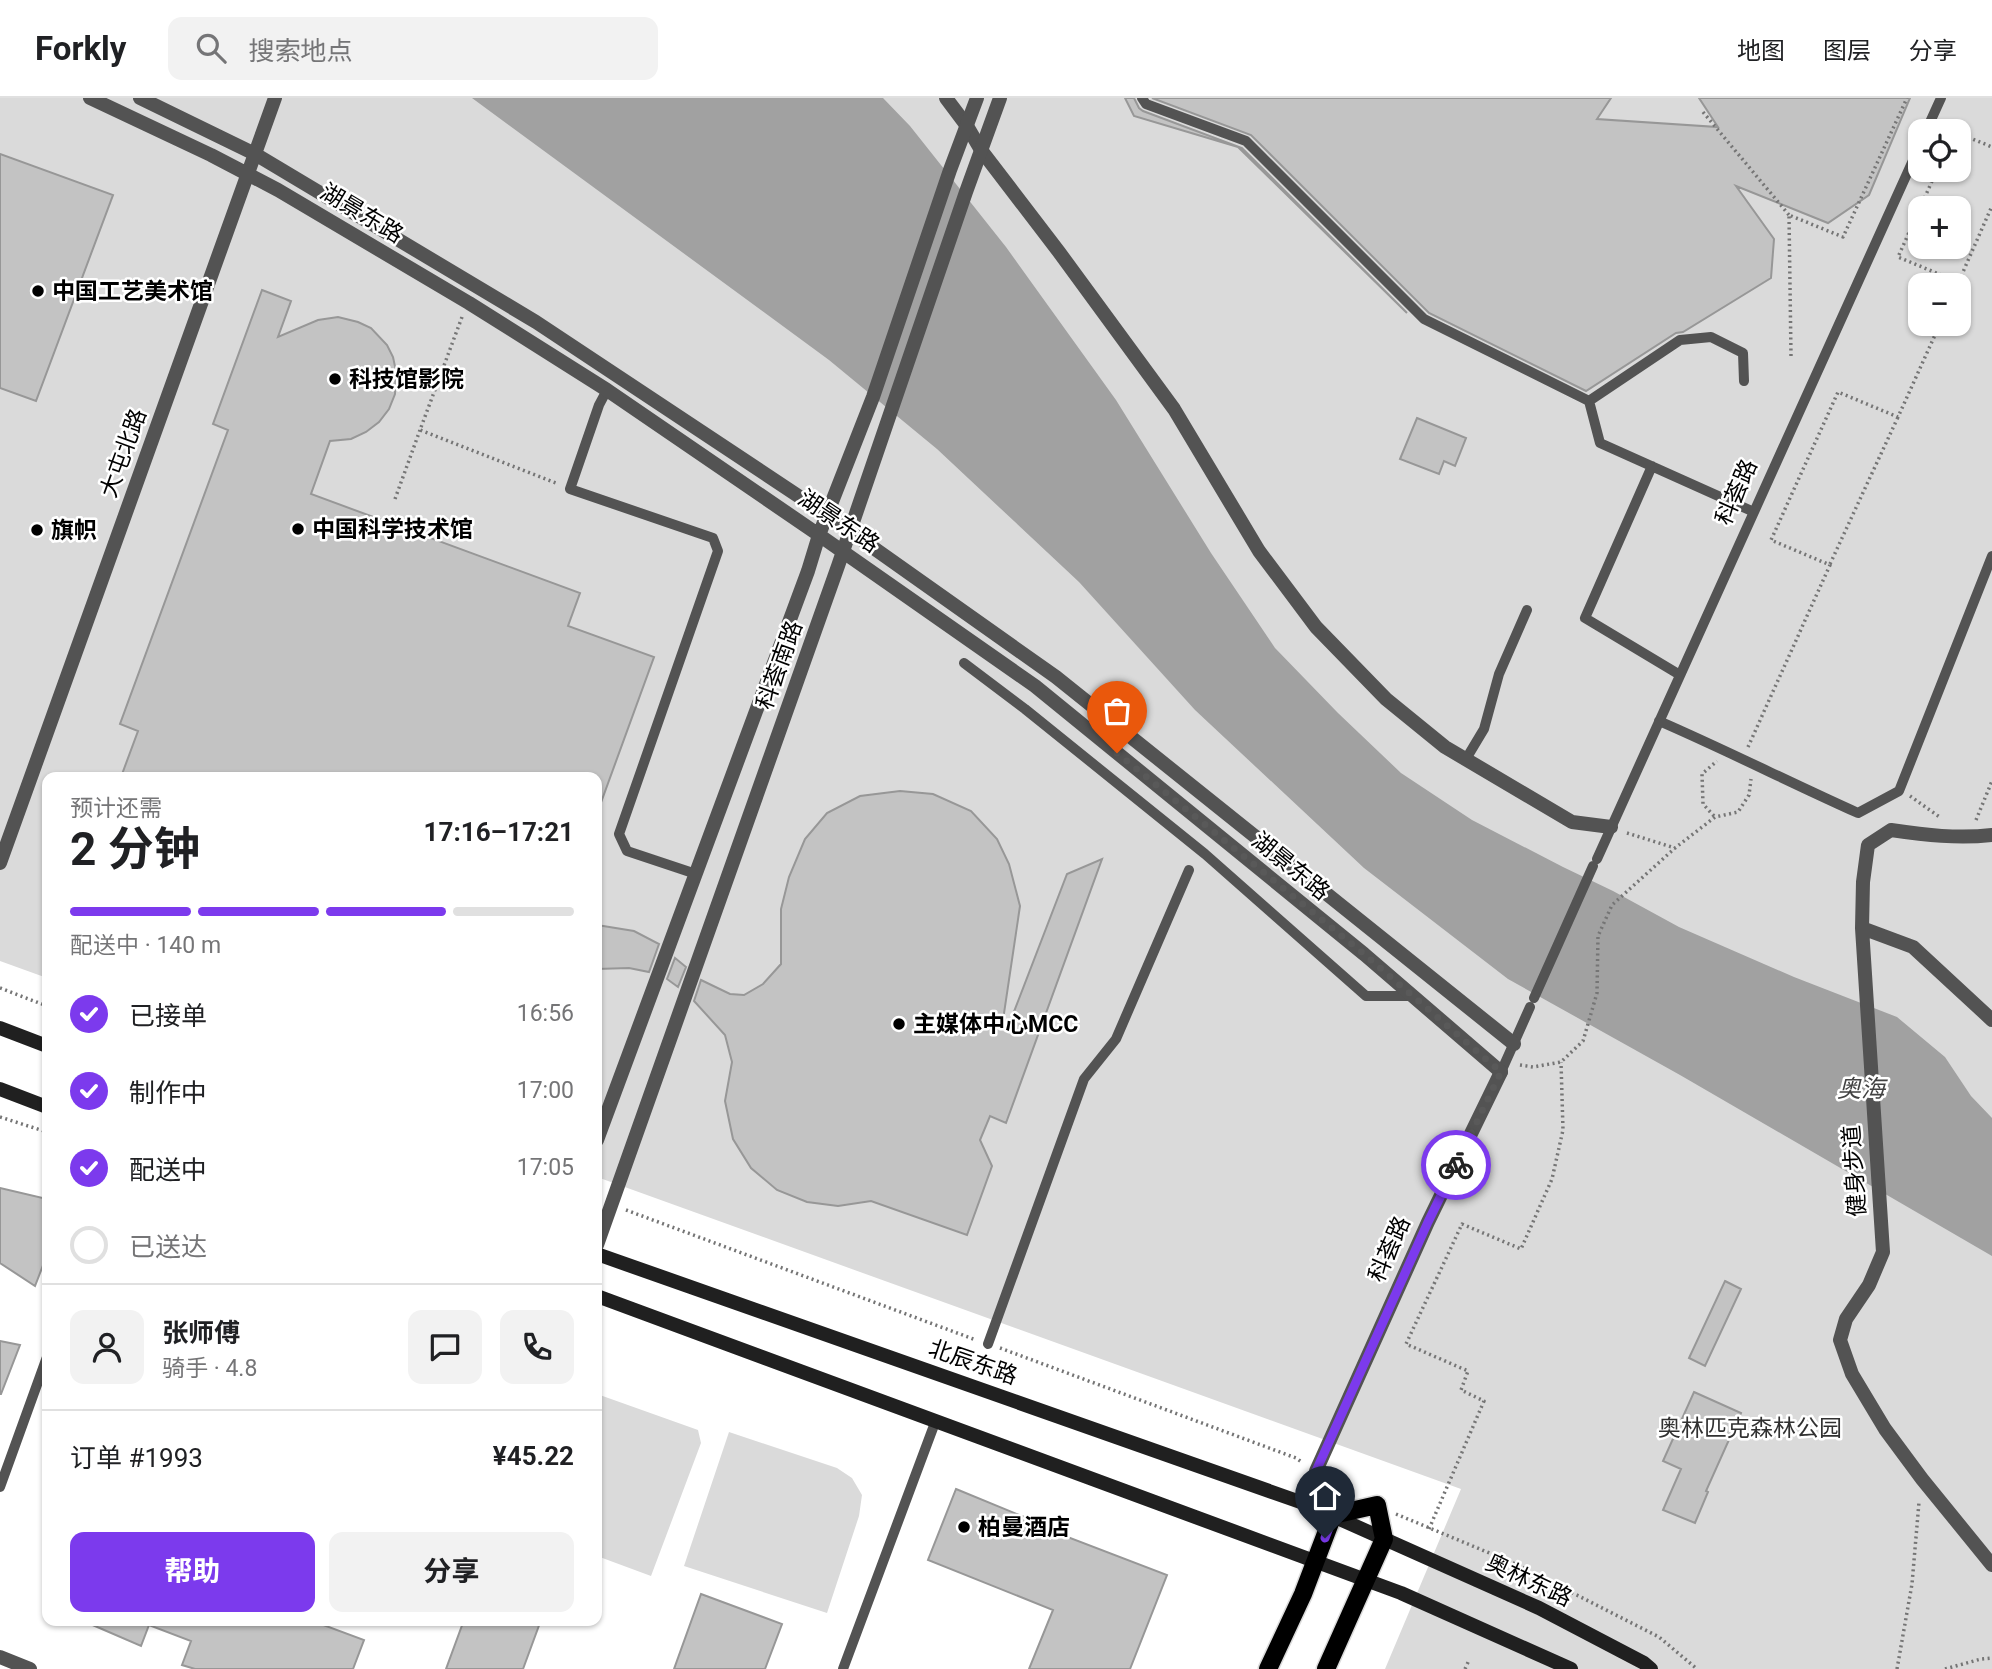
<!DOCTYPE html>
<html lang="zh">
<meta charset="utf-8">
<style>
body{margin:0;font-family:Roboto,"Noto Sans SC",sans-serif;background:#f2f2f2;color:#202124;height:100vh;display:flex;flex-direction:column;font-size:26px;white-space:nowrap}
*{box-sizing:border-box;margin:0}
p{font-size:23px;color:#757577}
.icon{flex:none;width:38px;height:38px;fill:none;stroke:currentColor;stroke-width:2;stroke-linecap:round;stroke-linejoin:round}
.map{position:relative;flex:1;overflow:hidden}
.side{position:absolute;left:42px;top:674px;width:560px;height:854px;display:flex;flex-direction:column;background:#fff;border-radius:14px;box-shadow:0 2px 5px #0004}
.side>*{flex:none}
.controls{position:absolute;left:1908px;top:21px;display:grid;gap:14px}
.controls a{display:grid;place-items:center;width:63px;height:63px;border-radius:14px;background:#fff;box-shadow:0 2px 5px #0004;font-size:35px}
.pin{position:absolute;display:grid;place-items:center;width:60px;height:60px;color:#fff;margin:-72px -30px;border-radius:50% 50% 50% 0;rotate:-45deg;box-shadow:0 0 7px #0007}
.pin .icon{rotate:45deg}
.courier{position:absolute;display:grid;place-items:center;width:70px;height:70px;margin:-35px;border:5px solid #7c3aed;border-radius:50%;background:#fff;color:#222;box-shadow:0 2px 9px #0007}
.summary em{font-style:normal;font-weight:700}
.summary div{display:flex;flex-direction:column-reverse}
.summary{display:flex;align-items:center;justify-content:space-between;height:119px;padding:0 28px}
h1{font-size:46px;font-weight:700;line-height:52px}
.bar{display:grid;grid-template-columns:repeat(4,1fr);gap:10px 7px;align-content:center;height:84px;padding:0 28px}
.bar i{height:9px;border-radius:5px;background:#e0e0e0}
.bar .selected{background:#7c3aed}
.bar p{grid-column:span 4}
.line{display:flex;align-items:center;gap:18px;padding:0 28px;border-top:2px solid #e0e0e0}
.line div{flex:1}
.round{display:grid;place-items:center;flex:none;width:74px;height:74px;border-radius:14px;background:#f2f2f2}
ol{padding:0 28px;list-style:none}
li{display:flex;align-items:center;gap:21px;height:77px}
li p{margin-inline-start:auto}
li .icon{padding:7px;border-radius:50%;background:#7c3aed;color:#fff;stroke-width:4}
li:last-child{color:#757577}
li i{width:38px;height:38px;border:4px solid #e0e0e0;border-radius:50%}
.action{display:flex;gap:14px;margin-top:auto;padding:14px 28px}
.action a{flex:1;height:80px;border-radius:14px;background:#7c3aed;color:#fff;font-size:28px;font-weight:700;line-height:80px;text-align:center}
.action a+a{background:#f2f2f2;color:#202124}
header{display:flex;align-items:center;gap:42px;box-sizing:border-box;height:98px;padding:0 35px;background:#fff;border-bottom:2px solid #e0e0e0}
header strong{font-size:33px}
nav{display:flex;gap:38px;margin-inline-start:auto;font-size:24px}
.search{width:490px;height:63px;background:#f2f2f2;display:flex;align-items:center;gap:18px;box-sizing:border-box;padding:0 24px;border-radius:14px;color:#757577;font-size:26px}
.map>svg:first-child{display:block}
.green{fill:#dadada;fill-rule:evenodd}
.water{fill:#a1a1a1}
.building{fill:#c3c3c3;stroke:#979797;stroke-width:2}
.lines{fill:none;stroke-linecap:round;stroke-linejoin:round}
.primary-casing{stroke:#dbdbdb;stroke-width:21}
.path{stroke:#757575;stroke-width:3.5;stroke-dasharray:2 3.5;stroke-linecap:butt}
.service{stroke:#535353;stroke-width:10}
.pedestrian{stroke:#535353;stroke-width:14}
.minor{stroke:#535353;stroke-width:14}
.tertiary{stroke:#535353;stroke-width:14}
.secondary{stroke:#202020;stroke-width:14}
.primary{stroke:#000;stroke-width:18}
.done{stroke:#595959;stroke-width:7;stroke-dasharray:0 12.6}
.route{stroke:#7c3aed;stroke-width:9}
.poi-dot{fill:#000;stroke:#fff;stroke-width:2.5}
.labels{text-anchor:middle;stroke-width:5;stroke-linejoin:round;paint-order:stroke}
.street-label{font-size:23px;fill:#000;stroke:#fff}
.poi-label{font-size:23px;font-weight:bold;fill:#000;stroke:#fff;text-anchor:start}
.park-label{font-size:23px;fill:#313131;stroke:#fff}
.water-label{font-size:24px;font-style:italic;fill:#424242;stroke:#fff}
</style>
<header>
<strong>Forkly</strong>
<div class="search"><svg class="icon" aria-label="search" viewBox="0 0 24 24"><circle cx="10" cy="10" r="6"/><path d="M15 15l6 6"/></svg>搜索地点</div>
<nav><a>地图</a><a>图层</a><a>分享</a></nav>
</header>
<div class="map">
<svg width="1992" height="1571" viewBox="0 0 1992 1571">
<rect width="100%" height="100%" fill="#fff"/>
<path class="green" d="M0 0H1992V1571H1385L1461 1391 597 1079V679H47V880L0 863ZM1920 33H1958V72H1920ZM1920 110H1958V149H1920ZM1920 187H1958V226H1920Z
M597 1296 698 1332 701 1345 651 1478 597 1458Z
M729 1334 837 1370 852 1380 862 1397 859 1418 827 1515 684 1468Z"/>
<path class="water" d="M472 0H883L910 28 1006 149 1116 302 1211 455 1275 550 1338 615 1401 675 1472 722 1563 769 1613 793 1679 829 1794 879 1897 919 1945 959 1971 998 1992 1020V1158L1680 977 1508 881 1364 770 1195 612 1079 484 937 351 829 262Z"/>
<path class="building" d="M1125 0H1134L1139 10 1143 13 1242 50 1407 215 1238 49 1134 18Z
M1152 0H1611L1597 21 1718 29 1699 0H1910L1869 97 1828 125 1736 88 1774 141 1771 180 1683 234 1676 235 1586 293 1429 215 1251 37Z
M0 56 113 97 36 303 0 290Z
M262 192 291 203 278 239 318 222 338 219 358 224 371 230 387 247 393 259 396 273 395 296 389 311 379 324 366 334 351 341 330 343 311 396 580 495 568 528 654 559 599 710H597V679H121L138 633 120 626 228 332 213 326Z
M1417 320 1466 340 1455 368 1444 363 1439 376 1400 361Z
M900 693 933 696 971 713 997 741 1009 766 1020 808 1003 922 1010 924 1067 776 1102 761 1006 1025 990 1018 980 1042 992 1068 967 1137 871 1103 838 1108 807 1104 777 1092 751 1070 733 1041 725 1003 732 964 725 937 694 903 701 882 730 896 744 897 763 886 781 866V811L789 779 805 741 827 715 860 698Z
M597 827 634 833 659 846 649 874 629 870 597 871Z
M675 860 686 869 678 889 667 881Z
M0 1090 47 1101V1157L35 1188 0 1165Z
M1725 1183 1741 1191 1705 1268 1689 1260Z
M0 1243 20 1247 1 1296H0Z
M1694 1294 1741 1315 1706 1393 1708 1394 1695 1425 1663 1412 1681 1371 1663 1363Z
M956 1391 1058 1433 1057 1435 1167 1477 1130 1571H1029L1053 1512 928 1462Z
M701 1496 782 1526 765 1571H674Z
M81 1522H310L364 1542 353 1571H195L182 1567 191 1543 149 1527 141 1548Z
M464 1522H541L523 1571H446Z"/>
<g class="lines">
<g class="primary-casing">
<path id="primary" d="M1268 1571 1303 1496 1333 1417 1377 1407 1384 1441 1326 1571"/>
</g>
<path class="path" d="M1703 14 1789 117
M1958 35 1992 49
M1920 110 1898 159 1958 184 1957 187
M1920 110 1937 72
M1959 183 1992 108
M462 219 420 332 556 385
M1791 258 1789 117 1843 139 1907 0
M395 401 420 332
M1830 466 1898 319
M1748 649 1830 467 1771 442 1838 294 1898 319 1940 226
M1910 698 1941 720
M1714 718 1703 706 1702 676 1717 663
M1976 722 1992 683
M1627 735 1675 750
M0 890 47 908
M1520 967 1533 969 1561 964 1583 943 1597 895 1598 838 1612 807 1675 750 1715 719 1738 714 1749 697 1751 681
M0 1019 47 1034
M626 1112 976 1242
M1000 1250 1296 1360 1303 1365
M1396 1416 1518 1467 1659 1539 1697 1571
M1429 1431 1484 1303 1461 1292 1468 1273 1406 1246 1462 1126 1521 1151 1552 1081 1563 1032 1561 964
M1465 1571 1469 1562
M1897 1571 1912 1486 1919 1404
M1945 1571 1981 1561 1992 1560"/>
<path class="service" d="M1142 0 1146 6 1246 43 1424 221 1589 303 1680 242 1711 239 1743 255 1744 283
M1926 33 1941 0
M607 292 599 307 570 391 713 440 718 453 619 736 627 753 696 776
M1589 303 1600 345 1754 414
M1652 368 1585 520 1680 577
M964 565 1025 611 1205 756 1366 898H1413
M1659 623C1726 652 1791 685 1858 715L1899 693 1992 458
M1466 661 1484 631 1499 576 1527 512
M1597 761 1920 47
M1534 900 1593 768
M1501 974 1530 909
M988 1246 1084 981 1116 941 1189 772
M0 1389 47 1259
M843 1571 936 1322"/>
<path class="pedestrian" d="M946 0 967 28 981 52
M1992 737C1958 741 1925 737 1891 732L1868 747 1863 784 1862 830 1883 1154 1869 1187 1846 1221 1840 1242 1852 1276 1885 1331 1922 1381 1992 1467
M1862 830 1913 849 1992 922"/>
<path class="minor" d="M981 52 1059 154 1174 311 1259 453 1316 529 1386 601 1445 649 1572 724 1611 729
M1333 1417 1316 1373 1428 1124 1501 974
M0 1559 30 1571"/>
<path class="tertiary" d="M90 0 211 57 278 92 469 205 607 292 819 437 1035 588 1364 856 1501 974
M140 0 255 56 536 224 827 417 1056 579 1514 946
M0 765 275 0
M597 1042 808 473 819 437 873 299 950 72 977 0
M597 1147 838 468 966 94 1000 0"/>
<path class="secondary" d="M0 930 47 948
M0 991 47 1009
M597 1156 1306 1406 1539 1510 1644 1565 1651 1571
M597 1198 1401 1495 1571 1571"/>
<use href="#primary" class="primary"/>
</g>
<g class="lines">
<path class="done" d="M1117 655 1364 856 1501 974 1456 1067"/>
<path class="route" d="M1325 1440 1334 1417 1316 1373 1428 1124 1456 1067"/>
</g>
<g class="poi-dot">
<circle cx="38" cy="193" r="7"/>
<circle cx="335" cy="281" r="7"/>
<circle cx="298" cy="431" r="7"/>
<circle cx="37" cy="432" r="7"/>
<circle cx="899" cy="926" r="7"/>
<circle cx="964" cy="1429" r="7"/>
</g>
<g class="labels">
<g class="street-label">
<text transform="translate(362 115) rotate(31)" y="8">湖景东路</text>
<text transform="translate(123 355) rotate(-70)" y="8">大屯北路</text>
<text transform="translate(1736 394) rotate(-66)" y="8">科荟路</text>
<text transform="translate(839 423) rotate(34)" y="8">湖景东路</text>
<text transform="translate(779 567) rotate(-70)" y="8">科荟南路</text>
<text transform="translate(1291 768) rotate(39)" y="8">湖景东路</text>
<text transform="translate(1854 1073) rotate(-94)" y="8">健身步道</text>
<text transform="translate(1389 1151) rotate(-66)" y="8">科荟路</text>
<text transform="translate(973 1264) rotate(19)" y="8">北辰东路</text>
<text transform="translate(1529 1482) rotate(25)" y="8">奥林东路</text>
</g>
<g class="poi-label">
<text x="52" y="201">中国工艺美术馆</text>
<text x="349" y="289">科技馆影院</text>
<text x="312" y="439">中国科学技术馆</text>
<text x="51" y="440">旗帜</text>
<text x="913" y="934">主媒体中心MCC</text>
<text x="978" y="1437">柏曼酒店</text>
</g>
<g class="park-label">
<text x="1750" y="1338">奥林匹克森林公园</text>
</g>
<g class="water-label">
<text x="1861" y="999">奥海</text>
</g>
</g>
</svg>
<div class="controls">
<a><svg class="icon" aria-label="locate" viewBox="0 0 24 24"><circle cx="12" cy="12" r="6"/><path d="M12 2v4M12 18v4M2 12h4M18 12h4"/></svg></a>
<a>+</a>
<a>−</a>
</div>
<div class="pin" style="left:1117px;top:655px;background:#ea580c"><svg class="icon" aria-label="bag" viewBox="0 0 24 24"><path d="M5 8h14l-1 12H6zM9 8a3 3 0 0 1 6 0"/></svg></div>
<div class="pin" style="left:1325px;top:1440px;background:#1f2937"><svg class="icon" aria-label="home" viewBox="0 0 24 24"><path d="M3 11l9-7 9 7M6 9v11h12V9"/></svg></div>
<div class="courier" style="left:1456px;top:1067px"><svg class="icon" aria-label="bike" viewBox="0 0 24 24"><circle cx="6" cy="16" r="4"/><circle cx="18" cy="16" r="4"/><path d="M6 16l4-8h5l3 8M10 8l3 8H6M13 5h3"/></svg></div>
<section class="side">
<div class="summary"><div><h1>2 分钟</h1><p>预计还需</p></div><em>17:16–17:21</em></div>
<div class="bar"><i class="selected"></i><i class="selected"></i><i class="selected"></i><i></i><p>配送中 · 140 m</p></div>
<ol>
<li><svg class="icon" aria-label="check" viewBox="0 0 24 24"><path d="M5 12l5 5 9-10"/></svg>已接单<p>16:56</p></li>
<li><svg class="icon" aria-label="check" viewBox="0 0 24 24"><path d="M5 12l5 5 9-10"/></svg>制作中<p>17:00</p></li>
<li><svg class="icon" aria-label="check" viewBox="0 0 24 24"><path d="M5 12l5 5 9-10"/></svg>配送中<p>17:05</p></li>
<li><i></i>已送达</li>
</ol>
<div class="line" style="height:126px"><a class="round"><svg class="icon" aria-label="person" viewBox="0 0 24 24"><circle cx="12" cy="8" r="4"/><path d="M4 21q1-7 8-7t8 7"/></svg></a><div><b>张师傅</b><p>骑手 · 4.8</p></div><a class="round"><svg class="icon" aria-label="chat" viewBox="0 0 24 24"><path d="M4 5h16v11H9l-5 4z"/></svg></a><a class="round"><svg class="icon" aria-label="phone" viewBox="0 0 24 24"><path d="M5 4h4l2 5-3 2q2 4 5 5l2-3 5 2v4C11 20 4 13 5 4z"/></svg></a></div>
<div class="line" style="height:91px"><div>订单 #1993</div><b>¥45.22</b></div>
<div class="action"><a>帮助</a><a>分享</a></div>
</section>
</div>
